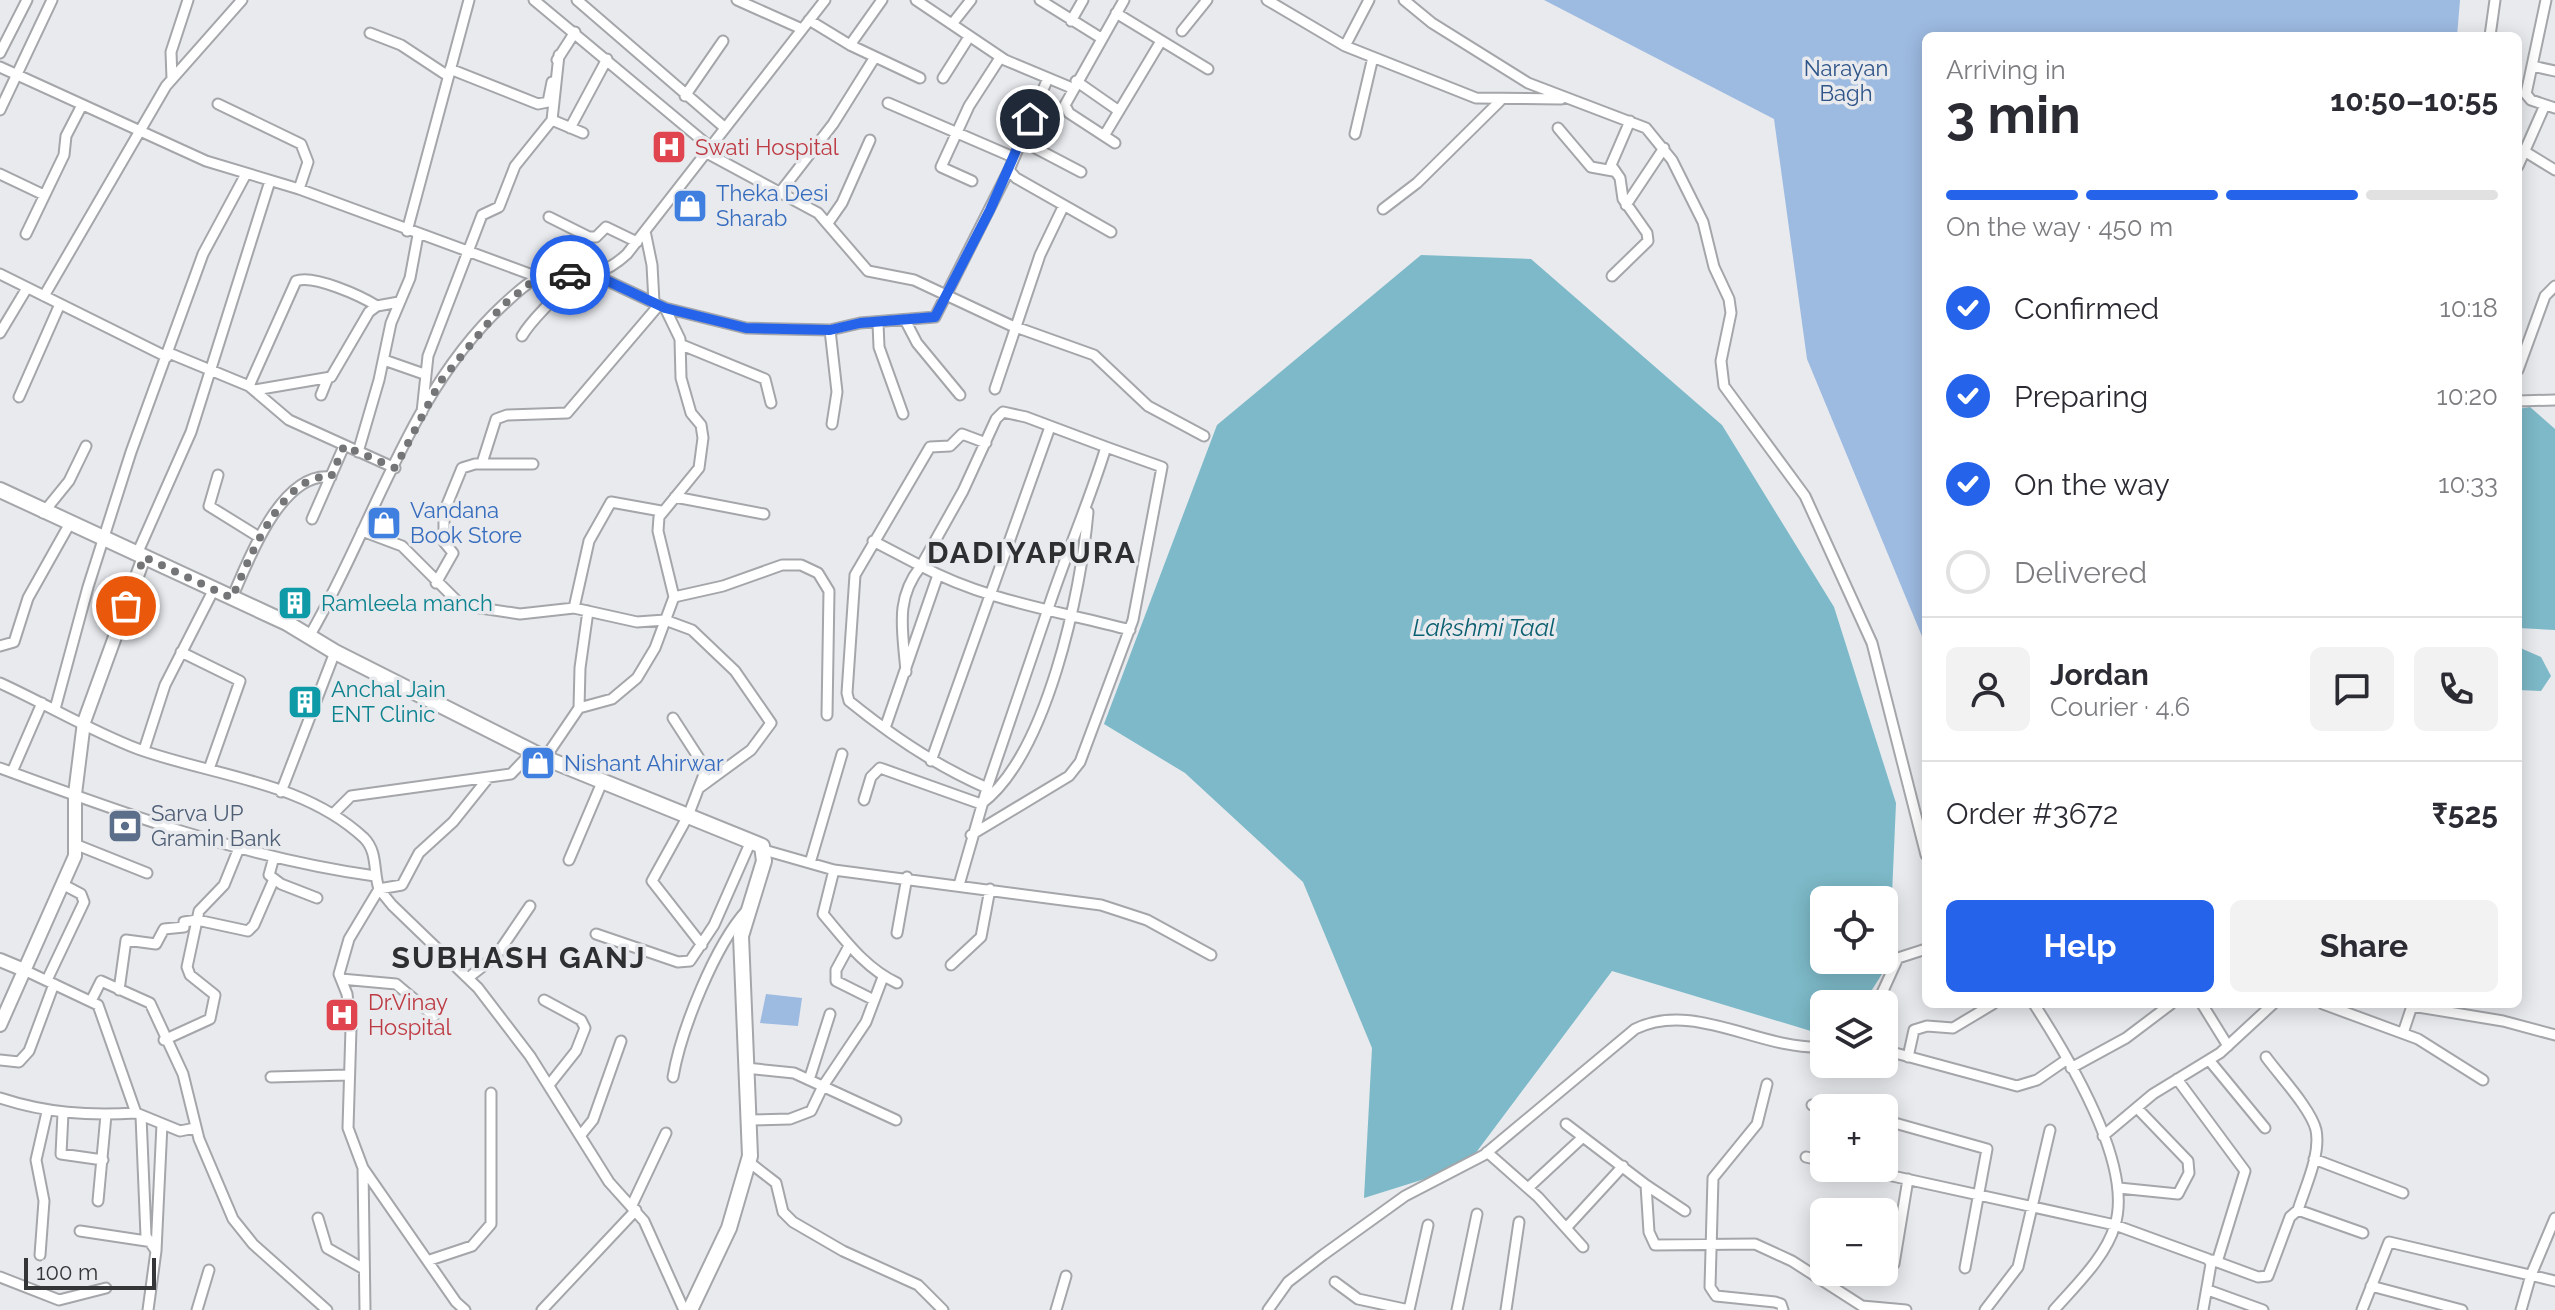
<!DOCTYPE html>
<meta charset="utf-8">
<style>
body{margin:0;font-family:Raleway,sans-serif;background:#f2f2f3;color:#2b2b33;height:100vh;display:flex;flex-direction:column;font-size:30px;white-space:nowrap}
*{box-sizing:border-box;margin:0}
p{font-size:26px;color:#7c7c81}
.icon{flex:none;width:44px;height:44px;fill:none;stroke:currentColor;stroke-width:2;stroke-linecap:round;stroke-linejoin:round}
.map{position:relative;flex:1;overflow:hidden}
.details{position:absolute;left:1922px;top:32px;width:600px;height:976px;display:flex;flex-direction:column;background:#fff;border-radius:12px;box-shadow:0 4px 20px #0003}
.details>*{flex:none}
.buttons{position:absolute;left:1810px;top:886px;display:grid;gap:16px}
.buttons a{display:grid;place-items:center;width:88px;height:88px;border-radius:12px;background:#fff;box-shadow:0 4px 20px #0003;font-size:40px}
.scale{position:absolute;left:24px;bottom:20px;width:132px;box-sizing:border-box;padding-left:8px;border:4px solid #353637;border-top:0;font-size:22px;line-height:28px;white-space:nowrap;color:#353637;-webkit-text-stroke:6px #e8eaee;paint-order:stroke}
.pin{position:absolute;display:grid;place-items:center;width:68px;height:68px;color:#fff;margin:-34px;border:4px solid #fff;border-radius:50%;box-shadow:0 2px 8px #0007}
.courier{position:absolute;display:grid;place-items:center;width:80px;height:80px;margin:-40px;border:6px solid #2563eb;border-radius:50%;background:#fff;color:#222;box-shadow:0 2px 10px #0007}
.summary em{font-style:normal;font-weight:700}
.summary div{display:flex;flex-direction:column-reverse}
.summary{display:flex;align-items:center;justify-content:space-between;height:136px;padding:0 24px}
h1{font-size:52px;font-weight:700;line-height:60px}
.bar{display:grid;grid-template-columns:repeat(4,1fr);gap:12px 8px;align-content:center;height:96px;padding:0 24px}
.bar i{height:10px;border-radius:6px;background:#e1e1e2}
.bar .selected{background:#2563eb}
.bar p{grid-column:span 4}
.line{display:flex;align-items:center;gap:20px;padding:0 24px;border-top:2px solid #e1e1e2}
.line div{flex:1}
.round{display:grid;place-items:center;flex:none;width:84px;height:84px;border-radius:12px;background:#f2f2f3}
ol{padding:0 24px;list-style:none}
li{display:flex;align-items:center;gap:24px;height:88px}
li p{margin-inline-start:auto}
li .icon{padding:8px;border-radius:50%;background:#2563eb;color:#fff;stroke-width:4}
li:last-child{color:#7c7c81}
li i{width:44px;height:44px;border:4px solid #e1e1e2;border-radius:50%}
.button{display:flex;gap:16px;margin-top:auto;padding:16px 24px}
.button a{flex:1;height:92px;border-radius:12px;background:#2563eb;color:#fff;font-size:32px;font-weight:700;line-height:92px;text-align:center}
.button a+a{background:#f2f2f3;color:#2b2b33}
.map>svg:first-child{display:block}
.green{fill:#9dbae1}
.water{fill:#7db9c8;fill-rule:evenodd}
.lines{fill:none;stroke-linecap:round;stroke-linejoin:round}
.minor-casing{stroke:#a4a6aa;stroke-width:13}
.tertiary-casing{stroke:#a4a6aa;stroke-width:16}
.secondary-casing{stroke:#a4a6aa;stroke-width:18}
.minor{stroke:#fff;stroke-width:9}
.tertiary{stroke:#fff;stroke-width:12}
.secondary{stroke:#fff;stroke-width:14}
.done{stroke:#747577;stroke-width:8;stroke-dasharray:0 14.4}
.route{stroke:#2563eb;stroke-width:10}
.labels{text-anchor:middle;stroke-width:7;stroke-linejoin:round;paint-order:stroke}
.park-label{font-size:22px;fill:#2e5488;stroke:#e8eaee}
.health-label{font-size:22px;fill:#be3a42;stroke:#e8eaee;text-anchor:start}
.shop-label{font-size:22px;fill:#366cbe;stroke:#e8eaee;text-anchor:start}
.culture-label{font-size:22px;fill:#0d838f;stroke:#e8eaee;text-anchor:start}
.service-label{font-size:22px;fill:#4e5e75;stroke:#e8eaee;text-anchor:start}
.water-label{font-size:24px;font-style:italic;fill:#0a5f70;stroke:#e8eaee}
.district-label{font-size:30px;font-weight:bold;letter-spacing:2px;fill:#2d2f31;stroke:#e8eaee}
</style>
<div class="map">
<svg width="2555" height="1310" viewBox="0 0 2555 1310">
<rect width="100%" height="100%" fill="#e8eaee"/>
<path class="green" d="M1544 0H2460L2457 36H1926V646L1807 359 1774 119Z
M766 994 802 998 798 1026 760 1023Z"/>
<path class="water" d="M1421 255 1531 259 1722 425 1834 607 1896 803 1889 963 1863 1004H1824V1035L1612 971 1466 1166 1364 1198 1372 1048 1303 882 1185 773 1104 724 1217 425ZM1824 900H1884V960H1824Z
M2530 407 2555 429V630L2518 628V409Z
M2518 647 2541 657 2551 676 2541 691 2518 690Z"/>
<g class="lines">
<g class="minor-casing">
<path id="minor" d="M534 0 709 146
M577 0 724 127
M737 0 802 29
M916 0 1005 60 1072 88
M1040 0 1101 38
M1267 0 1345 46 1476 98 1561 99
M1404 0 1432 23 1528 83 1646 128 1672 160 1703 222 1714 267 1729 299 1731 313 1721 361 1724 386 1805 496 1872 643 1926 855
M2546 0 2526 94 2531 100 2555 108
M1116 13 1208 69
M809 20 850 45 920 78
M1071 21 1083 0
M952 24 971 0
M1182 31 1207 0
M370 33 401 45 448 76
M2490 36 2495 0
M850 45 882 0
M1345 46 1369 0
M0 53 27 0
M557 60 575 32
M2532 66 2555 71
M0 67 206 161 299 189 538 277
M450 69 538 104 548 102 552 82
M943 78 969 37
M1048 78 1009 170 1016 178 1111 232
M172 79 171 52 188 0
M1076 81 1119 111
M685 96 723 41
M888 103 1013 157
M218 104 301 144 308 162 299 189
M0 110 52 0
M552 120 583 133
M570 128 607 59
M1558 128 1591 167 1613 171
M1355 134 1373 57
M1104 136 1161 41
M1020 140 1081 172
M1115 143 1069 113 1065 105 1124 0
M2524 151 2555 170
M705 152 818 213 868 271 914 280 1010 325 1094 355 1148 406 1204 436
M2518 166 2545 105
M0 174 44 195
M972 181 941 167 969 106 1000 58
M781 191 833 124 875 57
M1626 205 1664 148
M1383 209 1417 183 1500 101
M549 217 589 237H596L606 227 637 242
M828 223 842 203 870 140
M407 231 469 0
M645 231 652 265 654 302
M26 234 64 155 66 136 82 105
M0 274 167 357
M595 275 665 308 746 328 830 330 860 323 935 317 1009 170
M1612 276 1648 241 1647 233 1623 199 1620 178 1611 165 1630 121
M44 296 166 86 242 0
M905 320 917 343 960 395
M878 323 879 347 903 414
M830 330 837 392 832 424
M0 333 27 288
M522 336C536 312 560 299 568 275
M682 345 765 379 771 403
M169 353 249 386 289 420 395 468
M384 360 424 374
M2518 370 2545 296 2555 286
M249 386 296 281C313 274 361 296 377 306
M995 389 1040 255 1064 205
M255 390 331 377 369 312 377 306 399 302
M321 395 327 380
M19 397 60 304
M2518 401 2555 400
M422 412 428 356 482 215 499 207 515 166 552 120 559 55
M986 443 962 434 950 446 930 447 855 575 847 693 849 701C892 736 936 766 987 788
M358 452 379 380 391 323 410 278 418 235
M482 463 496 419 507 415 567 413 659 305
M218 475 209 506 259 537
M675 497 764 514
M43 513 69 481 86 446
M312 519 344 446
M362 531 402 546 461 605 520 614 574 608 637 622 665 620 692 630 735 671 771 723 751 750 699 788
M873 541 921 566C894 600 903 631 906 672
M137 554 191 432 270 181
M436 583 453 553 444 542V512L462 468 475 464H533
M674 597 723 586 782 565H801L818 573 829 591 827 715
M232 598C248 561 281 471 331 477
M574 608 589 541 611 502 661 511
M310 635C373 527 409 392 503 305 513 296 525 284 537 278 568 261 586 292 627 254L825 0
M0 646 14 642 28 598 69 525
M181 652 240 681 209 769
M0 683C46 704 91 731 138 749 213 776 303 781 364 838 378 852 373 871 379 889L392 905 478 988 530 1056 609 1182 644 1221 684 1310
M579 708 612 699 637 678 655 648 674 597 658 531 659 517 699 468 703 438 701 425 691 413 681 378 680 339 665 308
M55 709 88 587 131 452 203 254 246 174
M673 718 706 769 688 816 652 881 702 945
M885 728 938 575
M144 750 165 685 214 589
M545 758 579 708 580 668 588 611
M931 761 1050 427
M0 768C122 813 245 858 375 876
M12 772 42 703
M281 792 335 652
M864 800 871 777 880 768 981 804C1047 755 1081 592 1088 512
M333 814 351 796 511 774 532 752
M971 835 1069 776 1080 762 1133 620 1162 467 1106 447
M77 845 147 873
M764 850 834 870 1101 905 1147 920 1211 955
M274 857 269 875 281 884 317 898
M569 860 603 780
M810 863 842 754
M834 870 823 914C845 940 866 969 897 983
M959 885 987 788 1047 612C1065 556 1089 503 1106 447L1026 417 1003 412 996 419 963 491 921 566C986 601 1059 611 1130 630
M897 933 907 877
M596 934 678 962 690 961 714 925 751 841
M849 946 836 970V981L874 1000
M951 965 981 937 990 889
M24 970 98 1005 136 1113 180 1131 195 1128
M468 978 496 956 530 906
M341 979 396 984 434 1016
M47 980 84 902 81 894 62 884
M119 990 126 940 156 944 164 929 184 927V922L197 920 248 931 254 925 274 879
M544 1000 581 1020 585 1028 576 1051 549 1085
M91 1001 101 981 150 1003 183 1074 199 1139 233 1219 253 1244 327 1310
M1877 1004 1898 958 1926 949
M2034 1004C2067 1055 2134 1164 2115 1225 2106 1257 2075 1286 2054 1310
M2202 1004 2228 1046
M2323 1004 2418 1039 2483 1080
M2403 1033 2412 1006 2503 1021 2555 1035
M164 1040 210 1019 215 995 190 975 187 967 199 911 224 885 239 848
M1884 1050 2017 1086 2037 1080 2066 1060
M1908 1057 1914 1030 1927 1026 1953 1028 1993 1004
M2266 1057C2279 1075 2311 1109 2316 1130 2321 1155 2305 1187 2298 1210
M0 1060 19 1062 29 1051 54 984
M2209 1060 2265 1128
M746 1068 794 1073 896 1120
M2071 1068 2126 1038 2171 1004
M271 1077 348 1075
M673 1077C681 1030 715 945 747 910
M2177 1079 2245 1171 2217 1262
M809 1080 830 1014
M1767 1084 1757 1124 1713 1178 1710 1287 1716 1296 1775 1302 1781 1304 1783 1310
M0 1098C46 1113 88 1116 136 1113
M1812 1105 1828 1108
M63 1113 61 1154 103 1160
M141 1116 146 1236 156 1251
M749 1120 790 1119 811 1111 823 1086 866 1022 883 977
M1884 1120 1987 1149 1965 1268
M1566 1124 1646 1185 1649 1232 1655 1245 1755 1244 1792 1261 1862 1306 1906 1310
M580 1136 593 1120 621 1041
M2103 1136 2153 1094 2220 1053 2273 1004
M1487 1152 1538 1197 1583 1247
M1806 1157 1824 1161
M2314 1159 2403 1193
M749 1162 776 1183 783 1212 793 1222 843 1251 918 1285 943 1310
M363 1168 456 1302 465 1310
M1856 1168 2115 1225 2208 1259 2211 1264 2203 1310
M1646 1185 1685 1211
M1528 1188 1583 1137
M2119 1188 2178 1194 2189 1173 2188 1161 2137 1108
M98 1201 106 1115
M632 1205 666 1133
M318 1218 327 1248 364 1269
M1566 1228 1623 1166
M80 1231 153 1242
M40 1255 44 1201 36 1160 47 1112
M430 1260 472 1246 491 1224V1093
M2212 1260 2258 1277 2268 1276 2290 1217 2298 1210 2363 1233
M1894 1264 1908 1179
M0 1277 59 1300 106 1288
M1335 1282 1358 1299 1409 1310
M2371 1286 2462 1310
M2208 1290 2263 1310
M148 1310 156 1251 162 1124
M197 1310 209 1270
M365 1310 363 1168 348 1128 351 1028 347 994 339 974 349 939 379 889 402 885 419 853 453 822 489 777
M542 1310 636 1210
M1056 1310 1066 1276
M1268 1310 1288 1282 1323 1255 1405 1196 1484 1155 1635 1029C1695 1000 1761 1051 1824 1047
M1409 1310 1428 1225
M1457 1310 1477 1214
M1506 1310 1519 1222
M1985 1310 2018 1267 2050 1130
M2362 1310 2389 1242 2555 1281
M2521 1310 2531 1275 2555 1218"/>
</g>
<g class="tertiary-casing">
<path id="tertiary" d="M0 960 24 970
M0 1025 75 856V794L84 722 144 557"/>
</g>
<g class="secondary-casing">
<path id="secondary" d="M0 490 287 623 335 652 545 758 762 846 764 861 741 936 750 1156 729 1228 690 1310"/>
</g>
<use href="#minor" class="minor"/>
<use href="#tertiary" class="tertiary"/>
<use href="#secondary" class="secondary"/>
</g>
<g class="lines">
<path class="done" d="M126 606 144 557 232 598C248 562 282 471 331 477L344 446 395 468 440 382 502 306 538 277 570 275"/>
<path class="route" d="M570 275H595L665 308 746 328 830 330 860 323 935 317 990 210 1030 119"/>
</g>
<defs>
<g id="hospital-square" transform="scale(1.8)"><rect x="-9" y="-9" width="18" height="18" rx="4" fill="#e0444e" stroke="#e8eaee"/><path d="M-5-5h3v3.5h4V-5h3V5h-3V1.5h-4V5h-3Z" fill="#fff"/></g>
<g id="shop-square" transform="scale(1.8)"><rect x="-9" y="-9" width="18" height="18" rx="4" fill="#3f7fe0" stroke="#e8eaee"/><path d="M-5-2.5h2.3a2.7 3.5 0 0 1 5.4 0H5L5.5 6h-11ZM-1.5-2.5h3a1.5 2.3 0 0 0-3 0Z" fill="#fff"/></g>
<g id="building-square" transform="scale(1.8)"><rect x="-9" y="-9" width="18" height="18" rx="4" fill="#0f9aa8" stroke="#e8eaee"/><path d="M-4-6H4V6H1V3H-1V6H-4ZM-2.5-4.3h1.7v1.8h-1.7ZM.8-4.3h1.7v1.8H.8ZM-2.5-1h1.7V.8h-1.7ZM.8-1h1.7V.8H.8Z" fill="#fff"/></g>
<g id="bank-square" transform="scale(1.8)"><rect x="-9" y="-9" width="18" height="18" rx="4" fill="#5c6f8a" stroke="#e8eaee"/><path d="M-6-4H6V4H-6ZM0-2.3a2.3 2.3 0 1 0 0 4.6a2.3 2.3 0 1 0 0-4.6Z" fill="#fff"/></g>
</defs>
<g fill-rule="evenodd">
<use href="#hospital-square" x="669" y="147"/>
<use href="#shop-square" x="690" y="206"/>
<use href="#shop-square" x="384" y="523"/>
<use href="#building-square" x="295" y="603"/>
<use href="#building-square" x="305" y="702"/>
<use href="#shop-square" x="538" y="763"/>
<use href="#bank-square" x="125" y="826"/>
<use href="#hospital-square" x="342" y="1015"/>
</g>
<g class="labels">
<g class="park-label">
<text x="1846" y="76">Narayan<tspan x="1846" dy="25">Bagh</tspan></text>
</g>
<g class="health-label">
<text x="695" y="155">Swati Hospital</text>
<text x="368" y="1010">Dr.Vinay<tspan x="368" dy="25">Hospital</tspan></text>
</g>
<g class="shop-label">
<text x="716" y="201">Theka Desi<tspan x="716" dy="25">Sharab</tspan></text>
<text x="410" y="518">Vandana<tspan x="410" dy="25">Book Store</tspan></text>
<text x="564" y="771">Nishant Ahirwar</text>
</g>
<g class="culture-label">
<text x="321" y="611">Ramleela manch</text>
<text x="331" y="697">Anchal Jain<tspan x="331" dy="25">ENT Clinic</tspan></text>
</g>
<g class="service-label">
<text x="151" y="821">Sarva UP<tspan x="151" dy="25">Gramin Bank</tspan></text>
</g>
<g class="water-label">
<text x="1484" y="636">Lakshmi Taal</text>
</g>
<g class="district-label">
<text x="1032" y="563">DADIYAPURA</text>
<text x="519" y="968">SUBHASH GANJ</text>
</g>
</g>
</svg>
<div class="buttons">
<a><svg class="icon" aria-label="locate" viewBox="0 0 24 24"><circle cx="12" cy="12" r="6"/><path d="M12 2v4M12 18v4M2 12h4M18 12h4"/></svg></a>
<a><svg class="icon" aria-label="layers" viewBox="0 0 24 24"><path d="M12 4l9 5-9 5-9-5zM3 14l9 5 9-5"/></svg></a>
<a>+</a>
<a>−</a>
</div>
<div class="scale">100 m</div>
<div class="pin" style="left:126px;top:606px;background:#ea580c"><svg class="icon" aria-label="bag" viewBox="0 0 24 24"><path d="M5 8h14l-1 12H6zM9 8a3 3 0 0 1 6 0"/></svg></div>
<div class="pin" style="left:1030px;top:119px;background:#1f2937"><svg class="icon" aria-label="home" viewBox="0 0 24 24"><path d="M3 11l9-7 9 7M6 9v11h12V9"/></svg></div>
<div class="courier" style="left:570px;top:275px"><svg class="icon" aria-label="car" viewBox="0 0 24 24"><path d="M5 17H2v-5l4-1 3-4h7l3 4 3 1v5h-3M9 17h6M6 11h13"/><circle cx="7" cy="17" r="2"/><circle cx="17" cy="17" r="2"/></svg></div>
<section class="details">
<div class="summary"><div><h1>3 min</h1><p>Arriving in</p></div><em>10:50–10:55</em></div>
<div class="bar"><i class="selected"></i><i class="selected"></i><i class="selected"></i><i></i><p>On the way · 450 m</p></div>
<ol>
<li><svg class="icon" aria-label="check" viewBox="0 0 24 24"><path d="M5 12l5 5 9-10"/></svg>Confirmed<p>10:18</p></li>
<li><svg class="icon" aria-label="check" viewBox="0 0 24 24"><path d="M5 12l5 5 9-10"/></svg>Preparing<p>10:20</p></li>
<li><svg class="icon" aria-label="check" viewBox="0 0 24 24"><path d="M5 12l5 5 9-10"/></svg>On the way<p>10:33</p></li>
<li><i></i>Delivered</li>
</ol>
<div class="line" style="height:144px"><a class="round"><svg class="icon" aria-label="person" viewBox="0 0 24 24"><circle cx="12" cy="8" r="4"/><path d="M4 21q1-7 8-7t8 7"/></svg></a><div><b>Jordan</b><p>Courier · 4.6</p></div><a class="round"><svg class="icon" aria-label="chat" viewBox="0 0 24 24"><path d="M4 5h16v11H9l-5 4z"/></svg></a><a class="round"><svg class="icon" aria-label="phone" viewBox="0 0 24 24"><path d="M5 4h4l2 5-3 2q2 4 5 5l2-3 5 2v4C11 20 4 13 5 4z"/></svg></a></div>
<div class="line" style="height:104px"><div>Order #3672</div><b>₹525</b></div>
<div class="button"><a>Help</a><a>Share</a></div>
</section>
</div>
